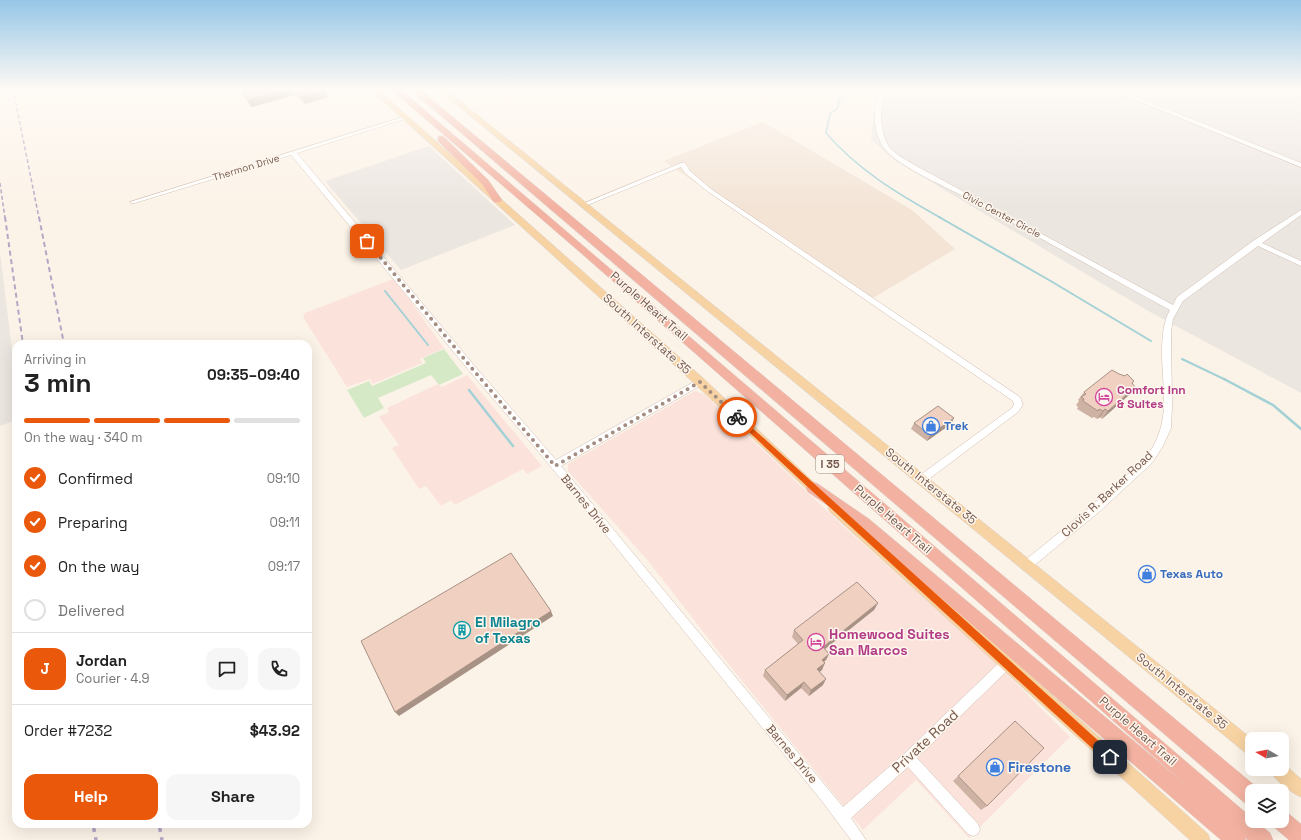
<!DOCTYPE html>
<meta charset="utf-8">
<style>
body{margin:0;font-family:"Space Grotesk",sans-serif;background:#f6f6f6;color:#222;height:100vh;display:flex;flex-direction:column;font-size:15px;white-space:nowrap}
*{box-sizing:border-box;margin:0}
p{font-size:13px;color:#767676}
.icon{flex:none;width:22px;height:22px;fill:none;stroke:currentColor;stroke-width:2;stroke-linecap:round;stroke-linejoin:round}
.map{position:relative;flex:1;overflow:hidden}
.panel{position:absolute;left:12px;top:340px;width:300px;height:488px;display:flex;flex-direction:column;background:#fff;border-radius:12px;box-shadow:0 4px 16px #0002}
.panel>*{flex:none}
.needle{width:26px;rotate:279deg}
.tools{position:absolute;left:1245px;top:732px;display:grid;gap:8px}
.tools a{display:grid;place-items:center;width:44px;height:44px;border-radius:8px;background:#fff;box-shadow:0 4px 16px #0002;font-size:20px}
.pin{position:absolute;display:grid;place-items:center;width:34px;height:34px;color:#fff;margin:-17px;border-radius:8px;box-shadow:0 2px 6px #0006}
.courier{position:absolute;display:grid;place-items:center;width:40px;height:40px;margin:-20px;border:3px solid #ea580c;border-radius:50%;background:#fff;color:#222;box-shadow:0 1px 5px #0007}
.head em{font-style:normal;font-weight:800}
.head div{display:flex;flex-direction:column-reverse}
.head{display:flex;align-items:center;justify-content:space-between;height:68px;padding:0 12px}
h1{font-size:26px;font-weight:800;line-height:30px}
.bar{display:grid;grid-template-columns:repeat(4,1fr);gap:6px 4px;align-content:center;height:48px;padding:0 12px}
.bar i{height:5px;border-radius:3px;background:#e0e0e0}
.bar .selected{background:#ea580c}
.bar p{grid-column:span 4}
.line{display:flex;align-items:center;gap:10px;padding:0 12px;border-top:1px solid #e0e0e0}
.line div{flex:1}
.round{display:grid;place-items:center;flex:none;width:42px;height:42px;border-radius:12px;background:#f6f6f6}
ol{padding:0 12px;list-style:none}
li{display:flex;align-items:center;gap:12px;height:44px}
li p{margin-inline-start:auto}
li .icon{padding:4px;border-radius:50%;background:#ea580c;color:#fff;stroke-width:4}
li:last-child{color:#767676}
li i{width:22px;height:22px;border:2px solid #e0e0e0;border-radius:50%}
.cta{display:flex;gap:8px;margin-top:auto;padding:8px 12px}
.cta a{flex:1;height:46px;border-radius:12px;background:#ea580c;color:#fff;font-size:16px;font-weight:800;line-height:46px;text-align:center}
.cta a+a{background:#f6f6f6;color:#222}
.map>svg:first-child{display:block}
.residential{fill:#f3e4d6}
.commercial{fill:#fbe3dc}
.industrial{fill:#ece6e1}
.green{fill:#d6e9c6}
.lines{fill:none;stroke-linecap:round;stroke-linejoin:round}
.stream-far2{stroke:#a3d1d6;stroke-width:1.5}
.stream-far1{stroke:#a3d1d6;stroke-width:2}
.stream{stroke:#a3d1d6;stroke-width:2.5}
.minor-casing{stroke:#cfbcb1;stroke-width:1}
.major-casing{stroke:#d8d0cd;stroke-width:1}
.highway-casing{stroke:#d8d0cd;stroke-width:1}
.minor{fill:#fff;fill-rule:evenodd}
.major{fill:#f7d3a3;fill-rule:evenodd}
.highway{fill:#f3b2a1;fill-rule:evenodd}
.rail-far2{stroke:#b5a6c5;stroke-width:1.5;stroke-dasharray:4 2.5;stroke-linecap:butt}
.rail-far1{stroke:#b5a6c5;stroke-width:2;stroke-dasharray:5 3.5;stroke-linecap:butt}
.rail{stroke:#b5a6c5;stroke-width:3.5;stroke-dasharray:8 5.5;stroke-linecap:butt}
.wall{fill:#ceb3a5}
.shaded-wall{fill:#a89286}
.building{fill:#f0d0c0;stroke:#a89286}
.route{fill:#ea580c}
.done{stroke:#a48e83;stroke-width:4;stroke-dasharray:0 7.2}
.labels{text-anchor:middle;stroke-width:3;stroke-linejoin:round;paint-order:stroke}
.far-street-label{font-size:10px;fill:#75584d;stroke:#fef7ee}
.shield{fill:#fef7ee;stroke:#9e887d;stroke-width:1}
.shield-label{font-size:11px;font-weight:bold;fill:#75584d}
.street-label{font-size:12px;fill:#75584d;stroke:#fef7ee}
.hotel-label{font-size:12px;font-weight:bold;fill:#b23c85;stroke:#fef7ee;text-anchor:start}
.shop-label{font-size:12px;font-weight:bold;fill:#366cbe;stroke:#fef7ee;text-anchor:start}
.near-culture-label{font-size:14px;font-weight:bold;fill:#0d838f;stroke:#fef7ee;text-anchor:start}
.near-hotel-label{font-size:14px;font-weight:bold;fill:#b23c85;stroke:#fef7ee;text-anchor:start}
.near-street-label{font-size:14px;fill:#75584d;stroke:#fef7ee}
.near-shop-label{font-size:14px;font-weight:bold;fill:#366cbe;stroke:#fef7ee;text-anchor:start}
</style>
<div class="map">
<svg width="1301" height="840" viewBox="0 0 1301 840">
<rect width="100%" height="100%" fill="#fcf3e8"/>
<path class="residential" d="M763 122 912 210 955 249 868 301 664 161Z"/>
<path class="commercial" d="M393 279 409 299 444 348 420 359 422 363 373 384 370 379 347 387 303 317 305 313Z
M467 375 542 466 527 474 523 469 455 505 451 500 441 506 426 486 419 489 392 448 399 445 379 417 389 412 387 408 438 384 442 387Z
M695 391 704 394 842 525 991 658 1070 737 969 838 916 780 863 830 726 661 649 562 568 471V464Z"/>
<path class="industrial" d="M877 89H1301V393L1150 312 894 160 871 139Z
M429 146 515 225 401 270 325 181Z
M0 253 16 381V420L0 426Z"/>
<path class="green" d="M444 349 463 374 439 385 431 375 378 398 384 408 364 418 347 390 369 381 372 386 426 363 423 358Z"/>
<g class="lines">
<path class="stream-far2" d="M848 89 846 94 840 98 837 109 830 114 826 133C858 170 898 194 941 218"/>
<path class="stream-far1" d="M939 217 1049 280 1151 341
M385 291 428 345
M1182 359 1226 380"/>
<path class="stream" d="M1224 379 1273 405 1301 429
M469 390 513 446"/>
<g class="minor-casing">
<path id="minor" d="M456 89H464L446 96 443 94Z
M882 89H888C878 103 879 136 891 149 899 157 910 162 920 168L1173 305 1177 297 1253 241 1301 210V215L1262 243 1301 261V266L1258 246 1183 301 1173 319 1171 332 1172 406 1171 428 1163 446 1152 463 1099 512 1031 568 1027 570 1023 568 1022 565 1023 562C1055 536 1086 511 1117 483 1126 475 1138 467 1146 457 1158 442 1163 425 1164 406 1165 378 1156 334 1170 310 1103 274 1038 236 971 200 949 188 900 168 885 149 873 134 871 105 882 89Z
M1109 89H1117L1301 163V167Z
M403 117 408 118 297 153 478 370 556 460 697 380H703L704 382 703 384 561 466 843 807 904 754 1002 660 1006 658 1010 660 1012 664 1010 668 917 758 978 824 980 829 978 834 973 836 968 834 908 767 851 818 866 840H851L821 800 538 451 472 374 291 155 135 203H131L130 202Z
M681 163H685L690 171 711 189 1020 397 1023 405 1018 412 925 482 922 483 919 482 917 479 919 476 1012 408 1014 404 1013 401 707 191 685 173 681 167 585 206H581L580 205Z"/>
</g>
<g class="major-casing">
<path id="major" d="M370 89H377L704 379 822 490 824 493 822 496 818 498 814 496 696 385Z
M438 89H445L1252 739V757L1247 754Z
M834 503 838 504 1208 834 1210 840H1190L830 512 828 508 830 504Z
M1283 763 1301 779V797C1290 792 1274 780 1269 769H1282Z"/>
</g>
<g class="highway-casing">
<path id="highway" d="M391 89H400L1252 818V821H1256L1270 833 1273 840H1248L1244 837 1246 840H1221L859 527 808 492 806 488 808 484 813 482 818 484 869 519 1184 783 581 253Z
M410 89H419L1259 789V791H1252V805L1245 803Z
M441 136 444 137 488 180 502 200 500 202H494L482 184 438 141V137Z
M1282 811 1289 814 1301 824V840H1289L1275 828 1272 821H1282Z"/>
</g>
<use href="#minor" class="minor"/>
<use href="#major" class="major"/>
<use href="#highway" class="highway"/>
<path class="rail-far2" d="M13 89 39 218
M0 183 5 218"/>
<path class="rail-far1" d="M5 217 23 344
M39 217 64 344"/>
<path class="rail" d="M93 824 96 840
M159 824 162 840"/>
</g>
<path class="wall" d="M253 89H326H325L328 97 305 104 295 95 251 107 246 99 242 92Z
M1119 374 1134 381 1133 383 1129 395 1102 419 1100 417 1097 419 1094 417 1092 418 1077 409 1078 407 1076 405 1079 401 1078 400 1084 392Z
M914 423 951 424 927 441 911 429Z
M878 603 874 610 825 649 829 654 826 660 824 662 822 670 819 672 823 685 809 696 801 688 785 701 763 676 765 670 798 644 792 637 794 630Z
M1015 721 987 806 981 810 953 781Z"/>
<path class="shaded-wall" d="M286 89H293L295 95 251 107 248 100Z
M325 90 328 97 305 104 302 96Z
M1135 387 1129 395 1102 419 1108 411Z
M1105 409 1100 417 1097 419 1103 411Z
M954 418 951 424 927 441 930 435Z
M878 603 874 610 820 653 823 647Z
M551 611 553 616 399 716 395 712Z
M829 654 826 660 819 666 822 660Z
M825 663 822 670 815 676 817 669Z
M826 679 823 685 809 696 811 690Z
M804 682 801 688 785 701 787 695Z"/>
<path class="building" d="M253 89H286L248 100 242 92Z
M294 89H325V90L302 96Z
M1112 370 1119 374 1125 376 1127 374 1134 381 1132 383 1135 387 1108 411 1105 409 1103 411 1099 409 1098 411 1083 401 1084 399 1081 397 1086 394 1084 392Z
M938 406 954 418 930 435 914 423Z
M511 553 551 611 395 712 361 641Z
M857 582 878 603 823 647 829 654 822 660 825 663 817 669 826 679 811 690 804 682 787 695 765 670 803 640 794 630Z
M1015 721 1044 748 987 806 958 776Z"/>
<linearGradient id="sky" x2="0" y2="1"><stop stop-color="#96c6e7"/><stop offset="0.43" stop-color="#fefaf5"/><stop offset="1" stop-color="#fefaf5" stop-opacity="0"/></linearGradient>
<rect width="1301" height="207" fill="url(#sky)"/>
<path class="route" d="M737 414 1113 754V761H1106L811 490 735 419V415Z"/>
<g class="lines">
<path class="done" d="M367 241 475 372 555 466 700 382 737 417"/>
</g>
<defs>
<g id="hotel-ring" transform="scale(0.9)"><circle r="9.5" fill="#fef7ee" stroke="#d1479c" stroke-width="1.5"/><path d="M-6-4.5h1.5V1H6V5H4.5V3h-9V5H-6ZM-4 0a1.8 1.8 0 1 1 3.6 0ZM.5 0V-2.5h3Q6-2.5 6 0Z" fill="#d1479c"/></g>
<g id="shop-ring" transform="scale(0.9)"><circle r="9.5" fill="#fef7ee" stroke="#3f7fe0" stroke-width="1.5"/><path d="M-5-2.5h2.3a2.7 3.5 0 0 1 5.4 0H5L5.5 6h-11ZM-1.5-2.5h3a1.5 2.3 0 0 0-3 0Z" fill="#3f7fe0"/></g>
<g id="building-ring" transform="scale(0.9)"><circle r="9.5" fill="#fef7ee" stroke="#0f9aa8" stroke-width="1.5"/><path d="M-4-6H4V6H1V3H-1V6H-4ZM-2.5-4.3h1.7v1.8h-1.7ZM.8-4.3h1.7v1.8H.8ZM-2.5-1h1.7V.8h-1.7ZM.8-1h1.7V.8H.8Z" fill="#0f9aa8"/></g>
</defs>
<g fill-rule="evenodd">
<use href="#hotel-ring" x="1104" y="397"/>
<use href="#shop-ring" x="931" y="426"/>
<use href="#shop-ring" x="1147" y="574"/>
<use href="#building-ring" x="462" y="630"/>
<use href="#hotel-ring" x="816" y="642"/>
<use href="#shop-ring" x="995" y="767"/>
</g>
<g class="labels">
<g class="far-street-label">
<text transform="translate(246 167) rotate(-17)" y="4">Thermon Drive</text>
<text transform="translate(1002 214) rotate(28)" y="4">Civic Center Circle</text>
</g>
<rect class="shield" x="816" y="455" width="28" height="18" rx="3"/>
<g class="shield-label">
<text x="830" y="468">I 35</text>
</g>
<g class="street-label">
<text transform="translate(649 306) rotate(41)" y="4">Purple Heart Trail</text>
<text transform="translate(647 334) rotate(42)" y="4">South Interstate 35</text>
<text transform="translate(931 486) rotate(39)" y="4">South Interstate 35</text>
<text transform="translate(1107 494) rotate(-43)" y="4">Clovis R. Barker Road</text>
<text transform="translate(586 504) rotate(51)" y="4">Barnes Drive</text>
<text transform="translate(893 519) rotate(41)" y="4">Purple Heart Trail</text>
<text transform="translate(1182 691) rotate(39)" y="4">South Interstate 35</text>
<text transform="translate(1138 731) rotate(41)" y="4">Purple Heart Trail</text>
<text transform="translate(792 754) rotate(50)" y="4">Barnes Drive</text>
</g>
<g class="hotel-label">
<text x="1117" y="394">Comfort Inn<tspan x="1117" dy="14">&amp; Suites</tspan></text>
</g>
<g class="shop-label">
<text x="944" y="430">Trek</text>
<text x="1160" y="578">Texas Auto</text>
</g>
<g class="near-culture-label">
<text x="475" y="627">El Milagro<tspan x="475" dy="16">of Texas</tspan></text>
</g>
<g class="near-hotel-label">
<text x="829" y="639">Homewood Suites<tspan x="829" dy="16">San Marcos</tspan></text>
</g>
<g class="near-street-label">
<text transform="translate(925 741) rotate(-43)" y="5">Private Road</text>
</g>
<g class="near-shop-label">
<text x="1008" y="772">Firestone</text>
</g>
</g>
</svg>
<div class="tools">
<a><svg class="needle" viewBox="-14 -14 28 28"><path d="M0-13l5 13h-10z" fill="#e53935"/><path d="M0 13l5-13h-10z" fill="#767676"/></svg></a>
<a><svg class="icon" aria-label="layers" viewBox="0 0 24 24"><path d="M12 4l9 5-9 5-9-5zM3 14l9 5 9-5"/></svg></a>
</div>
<div class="pin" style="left:367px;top:241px;background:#ea580c"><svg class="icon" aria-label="bag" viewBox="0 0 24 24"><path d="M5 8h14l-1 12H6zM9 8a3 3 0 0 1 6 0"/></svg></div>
<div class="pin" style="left:1110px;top:757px;background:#1f2937"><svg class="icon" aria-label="home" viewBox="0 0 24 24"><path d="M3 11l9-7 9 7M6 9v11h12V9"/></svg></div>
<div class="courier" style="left:737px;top:417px"><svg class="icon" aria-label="bike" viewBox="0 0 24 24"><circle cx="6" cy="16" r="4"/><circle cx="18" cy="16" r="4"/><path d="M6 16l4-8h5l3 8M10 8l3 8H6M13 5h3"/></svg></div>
<section class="panel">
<div class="head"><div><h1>3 min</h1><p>Arriving in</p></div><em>09:35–09:40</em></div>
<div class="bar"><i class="selected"></i><i class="selected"></i><i class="selected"></i><i></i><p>On the way · 340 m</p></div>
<ol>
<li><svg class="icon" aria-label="check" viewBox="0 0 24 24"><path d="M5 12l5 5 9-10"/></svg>Confirmed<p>09:10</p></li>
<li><svg class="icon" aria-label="check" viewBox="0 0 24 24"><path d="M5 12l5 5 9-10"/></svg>Preparing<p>09:11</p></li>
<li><svg class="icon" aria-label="check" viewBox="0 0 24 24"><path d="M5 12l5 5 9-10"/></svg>On the way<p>09:17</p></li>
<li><i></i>Delivered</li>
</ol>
<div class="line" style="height:72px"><b class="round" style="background:#ea580c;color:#fff">J</b><div><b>Jordan</b><p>Courier · 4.9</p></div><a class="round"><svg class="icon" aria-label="chat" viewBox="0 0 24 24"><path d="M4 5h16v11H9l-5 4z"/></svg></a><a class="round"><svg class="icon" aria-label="phone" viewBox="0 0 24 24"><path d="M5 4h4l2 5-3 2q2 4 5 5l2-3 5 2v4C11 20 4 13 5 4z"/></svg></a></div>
<div class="line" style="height:52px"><div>Order #7232</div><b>$43.92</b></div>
<div class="cta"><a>Help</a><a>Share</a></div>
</section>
</div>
